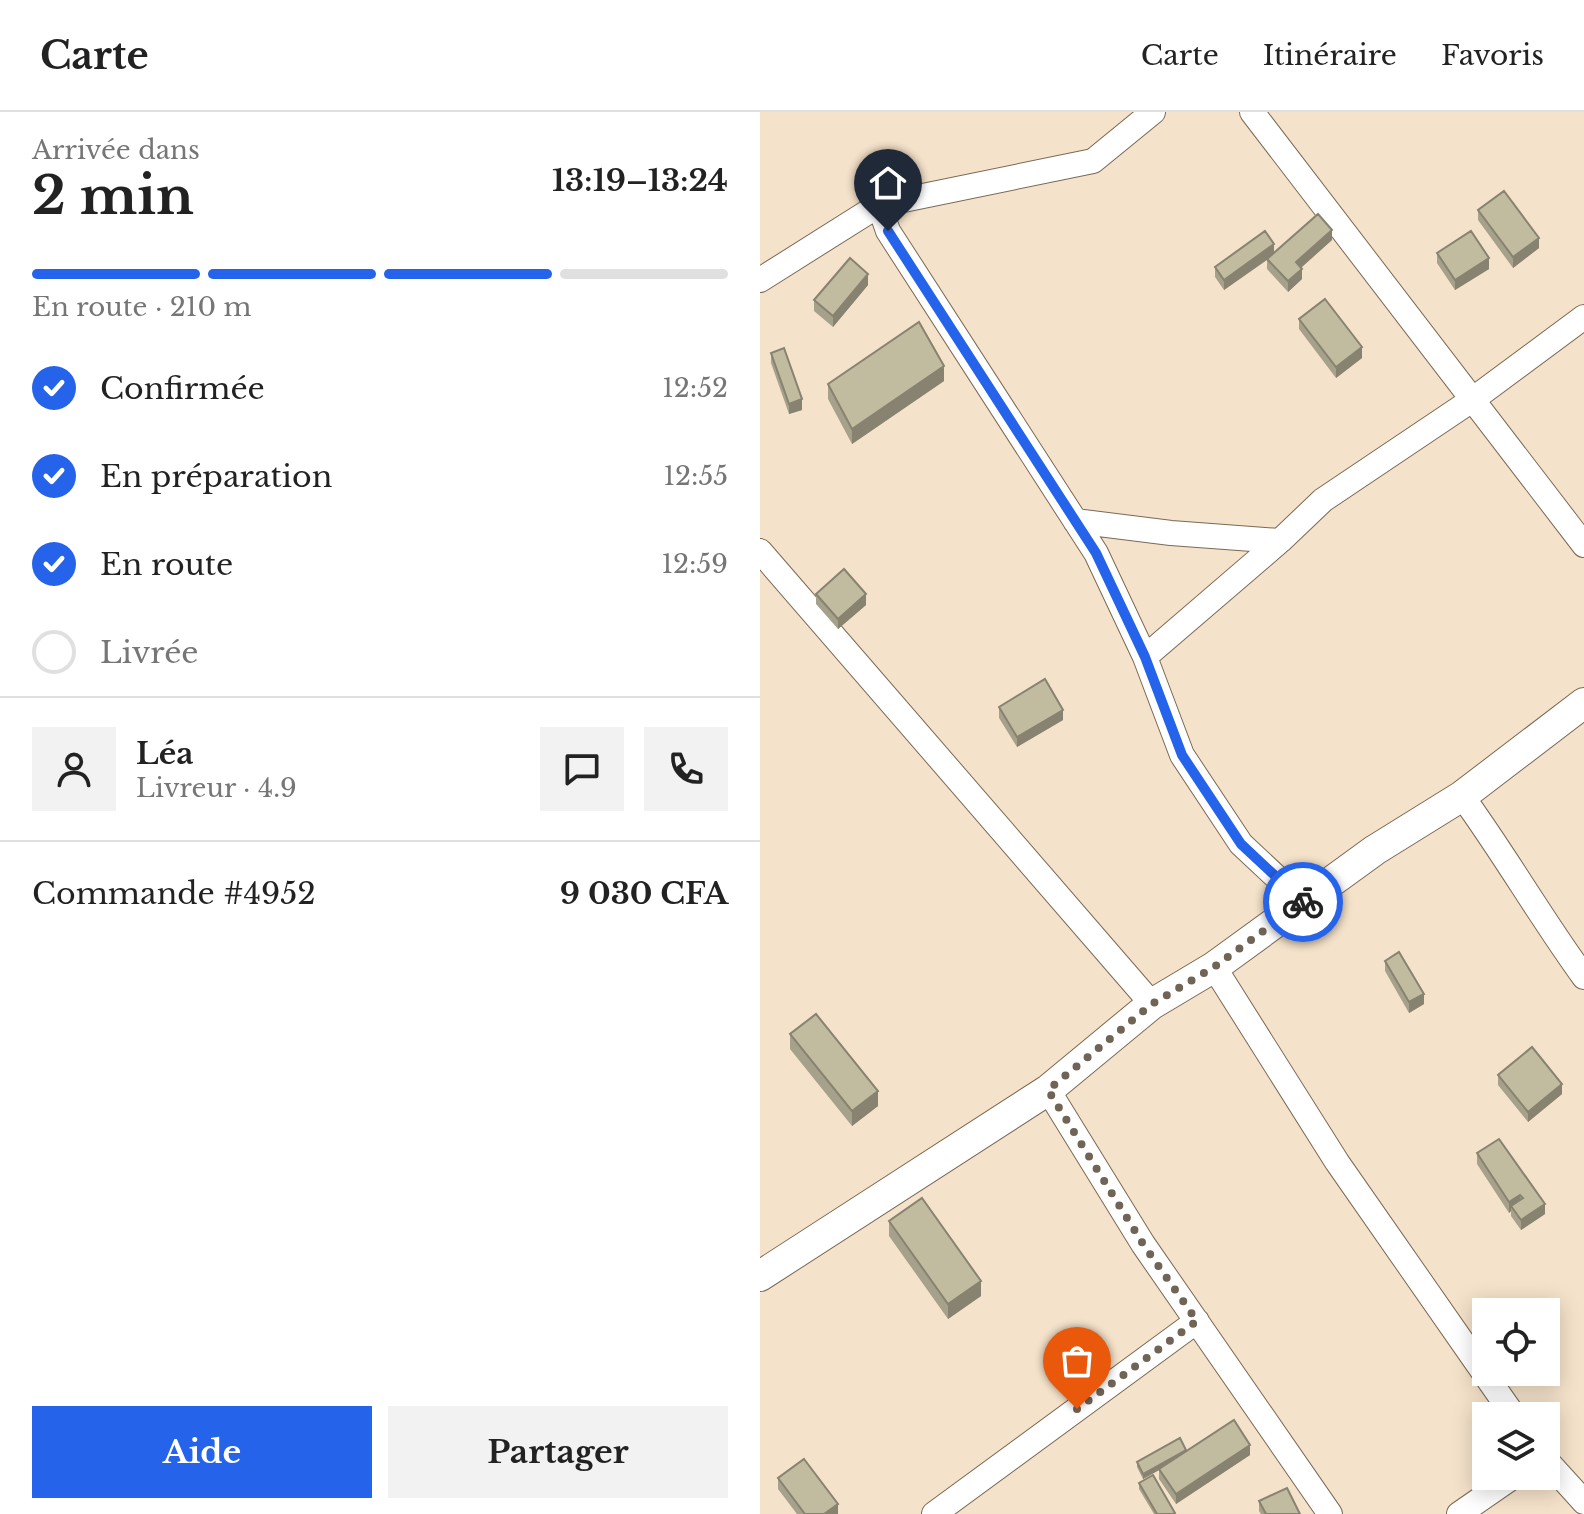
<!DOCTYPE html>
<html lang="fr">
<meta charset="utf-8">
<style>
body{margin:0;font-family:"Libre Baskerville",serif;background:#f2f2f2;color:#222;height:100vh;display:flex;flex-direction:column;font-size:30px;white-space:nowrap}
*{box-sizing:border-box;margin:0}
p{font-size:26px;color:#767676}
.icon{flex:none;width:44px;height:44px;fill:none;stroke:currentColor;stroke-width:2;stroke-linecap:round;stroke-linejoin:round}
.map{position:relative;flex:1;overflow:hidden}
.sheet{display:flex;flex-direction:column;background:#fff;width:760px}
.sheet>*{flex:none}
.controls{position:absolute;left:712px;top:1186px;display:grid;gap:16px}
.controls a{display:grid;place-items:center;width:88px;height:88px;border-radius:0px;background:#fff;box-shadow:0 4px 20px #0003;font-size:40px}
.pin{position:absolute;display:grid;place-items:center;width:68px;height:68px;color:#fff;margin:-82px -34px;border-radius:50% 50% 50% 0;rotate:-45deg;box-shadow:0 0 8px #0007}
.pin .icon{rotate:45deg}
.courier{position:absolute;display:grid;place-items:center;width:80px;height:80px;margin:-40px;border:6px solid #2563eb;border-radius:50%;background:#fff;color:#222;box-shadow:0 2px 10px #0007}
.overview em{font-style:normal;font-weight:700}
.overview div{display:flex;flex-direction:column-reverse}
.overview{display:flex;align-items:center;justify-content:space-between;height:136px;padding:0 32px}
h1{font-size:52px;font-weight:700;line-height:60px}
.bar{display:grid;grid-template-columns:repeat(4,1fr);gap:12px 8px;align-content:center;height:96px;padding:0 32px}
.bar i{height:10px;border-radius:6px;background:#e0e0e0}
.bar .selected{background:#2563eb}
.bar p{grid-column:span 4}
.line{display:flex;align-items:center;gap:20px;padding:0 32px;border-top:2px solid #e0e0e0}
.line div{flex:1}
.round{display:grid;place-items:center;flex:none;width:84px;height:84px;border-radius:0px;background:#f2f2f2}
ol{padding:0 32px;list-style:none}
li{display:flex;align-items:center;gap:24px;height:88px}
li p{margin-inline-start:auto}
li .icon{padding:8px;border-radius:50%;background:#2563eb;color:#fff;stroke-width:4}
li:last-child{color:#767676}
li i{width:44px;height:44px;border:4px solid #e0e0e0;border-radius:50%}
.button{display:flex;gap:16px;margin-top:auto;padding:16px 32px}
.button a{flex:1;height:92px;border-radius:0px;background:#2563eb;color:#fff;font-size:32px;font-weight:700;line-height:92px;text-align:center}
.button a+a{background:#f2f2f2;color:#222}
header{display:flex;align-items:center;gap:48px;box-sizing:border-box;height:112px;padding:0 40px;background:#fff;border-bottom:2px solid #e0e0e0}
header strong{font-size:38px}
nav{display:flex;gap:44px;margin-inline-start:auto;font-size:28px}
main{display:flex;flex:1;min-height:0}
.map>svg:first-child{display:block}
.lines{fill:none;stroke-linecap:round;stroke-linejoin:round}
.minor-casing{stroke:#7a6954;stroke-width:26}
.tertiary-casing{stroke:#7a6954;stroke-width:32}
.minor{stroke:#fff;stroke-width:24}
.tertiary{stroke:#fff;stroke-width:30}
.wall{fill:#a6a18a}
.shaded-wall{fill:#878370}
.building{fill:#c1bba0;stroke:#878370;stroke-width:2}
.done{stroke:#6f6456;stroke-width:8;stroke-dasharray:0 14.4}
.route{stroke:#2563eb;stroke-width:10}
</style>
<header>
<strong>Carte</strong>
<nav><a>Carte</a><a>Itinéraire</a><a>Favoris</a></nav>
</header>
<main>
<section class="sheet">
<div class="overview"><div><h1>2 min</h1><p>Arrivée dans</p></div><em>13:19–13:24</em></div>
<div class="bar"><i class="selected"></i><i class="selected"></i><i class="selected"></i><i></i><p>En route · 210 m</p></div>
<ol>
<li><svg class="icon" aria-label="check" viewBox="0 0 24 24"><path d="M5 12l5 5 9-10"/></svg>Confirmée<p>12:52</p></li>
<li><svg class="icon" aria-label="check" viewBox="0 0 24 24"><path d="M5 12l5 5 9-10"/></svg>En préparation<p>12:55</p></li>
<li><svg class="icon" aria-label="check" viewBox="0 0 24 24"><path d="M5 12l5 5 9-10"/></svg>En route<p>12:59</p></li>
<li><i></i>Livrée</li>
</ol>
<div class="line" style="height:144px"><a class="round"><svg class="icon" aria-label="person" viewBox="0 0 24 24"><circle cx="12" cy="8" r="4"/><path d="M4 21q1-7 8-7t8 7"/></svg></a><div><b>Léa</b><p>Livreur · 4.9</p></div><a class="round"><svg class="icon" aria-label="chat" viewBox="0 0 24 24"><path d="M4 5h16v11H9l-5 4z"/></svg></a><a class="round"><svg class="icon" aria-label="phone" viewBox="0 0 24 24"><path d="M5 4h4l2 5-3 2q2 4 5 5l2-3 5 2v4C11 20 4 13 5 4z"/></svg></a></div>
<div class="line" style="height:104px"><div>Commande #4952</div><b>9 030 CFA</b></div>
<div class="button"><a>Aide</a><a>Partager</a></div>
</section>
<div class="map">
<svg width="824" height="1402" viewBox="0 0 824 1402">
<rect width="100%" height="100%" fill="#f5e2ca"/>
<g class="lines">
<g class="minor-casing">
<path id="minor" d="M492 0 824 433
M119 93 128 119 336 441 385 545 422 643 481 732 544 791
M0 168 119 93 333 49 393 0
M315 409 411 421 520 429
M0 439 392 892
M385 545 520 429 563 388 712 288 824 205
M702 684C745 743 781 806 824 865
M454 855 577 1050 754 1304
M288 978 383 1132 570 1402
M786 1348 824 1390
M174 1402 437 1209
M699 1402 754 1364"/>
</g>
<g class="tertiary-casing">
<path id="tertiary" d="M0 1164 288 978 392 892 454 855 615 738 702 684 824 591"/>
</g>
<use href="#minor" class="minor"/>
<use href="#tertiary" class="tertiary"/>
</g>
<path class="wall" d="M718 98 779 136 753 156 718 108Z
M572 128 541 156 542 167 528 180 507 157V147L464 178 455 165V155Z
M677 141 729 157 695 178 677 151Z
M108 173 73 215 54 199V188Z
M539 207 602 246 576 266 539 217Z
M11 241 42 298 29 302 11 251Z
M184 269 92 332 68 287V272Z
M56 482 106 493 78 517 56 492Z
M239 595 303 608 257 635 239 606Z
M625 849 664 892 649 901 625 859Z
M30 922 118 994 92 1014 30 937Z
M738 963 802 982 768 1010 738 973Z
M717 1041 785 1102 761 1118 751 1104V1099L749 1101 717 1052Z
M129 1109 221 1184 188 1207 129 1124Z
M426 1340 490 1343 416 1392 399 1367V1358L383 1367 377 1355V1350Z
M18 1366 78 1402H37L18 1377Z
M379 1371 415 1402H394L379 1377Z
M499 1389 540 1402H501L499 1399Z"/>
<path class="shaded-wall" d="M572 118V128L536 160V150Z
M779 126V136L753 156V145Z
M514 132V143L464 178V168Z
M729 146V157L695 178V168Z
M542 157V167L528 180V169Z
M108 162V173L73 215V204Z
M602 235V246L576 266V255Z
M184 254V269L92 332V317Z
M42 287V298L29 302V292Z
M106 482V493L78 517V507Z
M303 598V608L257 635V625Z
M664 882V892L649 901V890Z
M802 972V982L768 1010V1000Z
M118 979V994L92 1014V999Z
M760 1083V1093L751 1094V1099L749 1101V1090Z
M785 1092V1102L761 1118V1108Z
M221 1169V1184L188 1207V1192Z
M490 1333V1343L416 1392V1382Z
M426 1338V1343L383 1367V1362Z
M78 1392V1402H64Z"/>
<path class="building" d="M744 79 779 126 753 145 718 98Z
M558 102 572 118 536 150 542 157 528 169 507 147Z
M505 119 514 132 464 168 455 155Z
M711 119 729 146 695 168 677 141Z
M90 146 108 162 73 204 54 188Z
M565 187 602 235 576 255 539 207Z
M159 210 184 254 92 317 68 272Z
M24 236 42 287 29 292 11 241Z
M84 457 106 482 78 507 56 482Z
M285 567 303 598 257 625 239 595Z
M639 840 664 882 649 890 625 849Z
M56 902 118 979 92 999 30 922Z
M772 935 802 972 768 1000 738 963Z
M739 1027 785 1092 761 1108 751 1094 763 1086 760 1083 749 1090 717 1041Z
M162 1086 221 1169 188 1192 129 1109Z
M474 1308 490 1333 416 1382 399 1357Z
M420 1326 426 1338 383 1362 377 1350Z
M44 1347 78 1392 64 1402H45L18 1366Z
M393 1363 415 1401 413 1402H397L379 1371Z
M527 1376 540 1402H506L499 1389Z"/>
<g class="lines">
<path class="done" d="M317 1297 437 1209 383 1132 288 978 392 892 454 855 543 790"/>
<path class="route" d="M128 119 336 441 385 545 422 643 481 732 543 790"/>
</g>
</svg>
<div class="controls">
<a><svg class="icon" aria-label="locate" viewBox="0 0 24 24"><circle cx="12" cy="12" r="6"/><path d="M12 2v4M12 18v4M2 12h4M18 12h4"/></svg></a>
<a><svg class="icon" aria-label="layers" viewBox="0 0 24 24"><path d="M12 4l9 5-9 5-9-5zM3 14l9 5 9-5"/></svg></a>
</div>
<div class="pin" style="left:317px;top:1297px;background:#ea580c"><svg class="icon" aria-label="bag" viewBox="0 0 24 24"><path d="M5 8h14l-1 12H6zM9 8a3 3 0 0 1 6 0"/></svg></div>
<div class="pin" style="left:128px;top:119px;background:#1f2937"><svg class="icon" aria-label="home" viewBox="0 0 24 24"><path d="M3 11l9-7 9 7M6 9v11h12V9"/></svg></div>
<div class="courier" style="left:543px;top:790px"><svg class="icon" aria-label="bike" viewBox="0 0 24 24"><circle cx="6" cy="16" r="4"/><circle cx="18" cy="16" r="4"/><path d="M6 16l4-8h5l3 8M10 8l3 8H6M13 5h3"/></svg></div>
</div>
</main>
